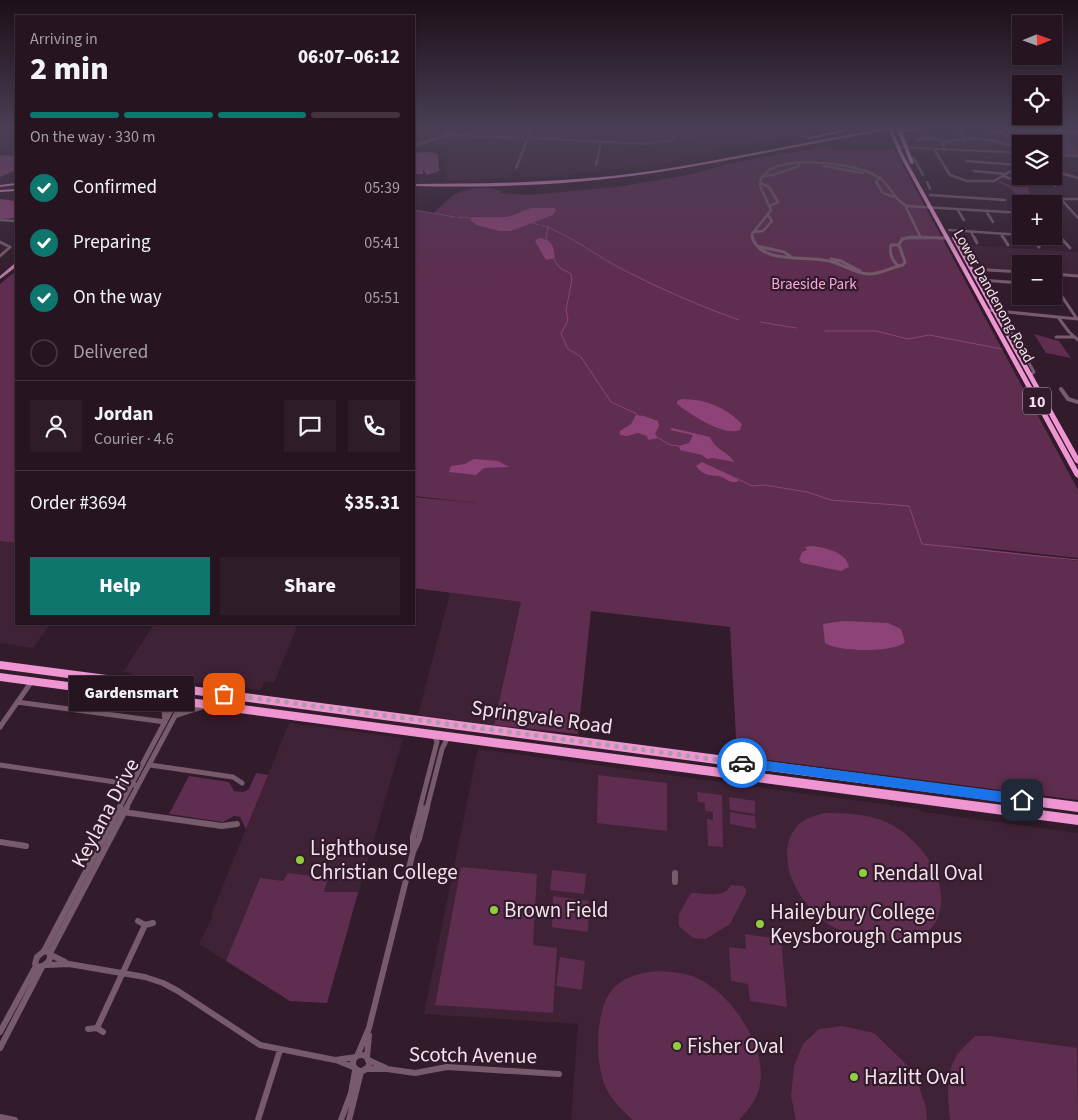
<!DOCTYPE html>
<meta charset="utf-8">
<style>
body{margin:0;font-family:"Source Sans 3",sans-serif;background:#2e1d29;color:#f1f3f6;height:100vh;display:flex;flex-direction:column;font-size:19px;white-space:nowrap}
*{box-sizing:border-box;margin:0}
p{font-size:16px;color:#a49ea5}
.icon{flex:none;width:28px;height:28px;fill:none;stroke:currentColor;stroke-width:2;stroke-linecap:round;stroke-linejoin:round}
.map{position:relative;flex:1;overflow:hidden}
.drawer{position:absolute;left:15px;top:15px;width:400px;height:610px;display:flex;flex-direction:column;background:#261420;border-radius:0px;box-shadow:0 1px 4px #0004,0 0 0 1px #42333e}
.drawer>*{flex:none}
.needle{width:32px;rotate:89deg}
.tools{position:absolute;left:1012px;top:15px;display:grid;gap:10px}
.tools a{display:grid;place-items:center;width:50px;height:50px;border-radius:0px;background:#261420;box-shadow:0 1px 4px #0004,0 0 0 1px #42333e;font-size:25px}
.pin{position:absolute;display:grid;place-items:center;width:42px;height:42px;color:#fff;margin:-21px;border-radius:10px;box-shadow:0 2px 8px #0006}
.courier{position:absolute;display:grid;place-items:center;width:50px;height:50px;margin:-25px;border:4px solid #1a73e8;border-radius:50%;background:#fff;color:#222;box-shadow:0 1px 6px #0007}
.bubble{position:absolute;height:35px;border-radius:0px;background:#261420;box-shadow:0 1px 4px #0004,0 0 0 1px #42333e;font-size:16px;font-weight:800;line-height:35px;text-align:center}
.overview em{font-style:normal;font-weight:800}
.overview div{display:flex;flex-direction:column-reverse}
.overview{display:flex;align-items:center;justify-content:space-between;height:85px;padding:0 15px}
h1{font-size:32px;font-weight:800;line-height:38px}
.bar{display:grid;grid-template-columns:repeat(4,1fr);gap:8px 5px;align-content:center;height:60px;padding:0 15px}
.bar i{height:6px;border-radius:4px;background:#42333e}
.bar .selected{background:#0f766e}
.bar p{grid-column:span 4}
.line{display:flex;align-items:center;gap:12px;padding:0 15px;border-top:1px solid #42333e}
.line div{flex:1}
.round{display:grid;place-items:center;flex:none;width:52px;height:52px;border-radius:0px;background:#2e1d29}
ol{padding:0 15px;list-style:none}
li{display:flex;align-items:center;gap:15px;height:55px}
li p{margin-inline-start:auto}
li .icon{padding:5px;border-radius:50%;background:#0f766e;color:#fff;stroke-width:4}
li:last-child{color:#a49ea5}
li i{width:28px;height:28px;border:2px solid #42333e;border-radius:50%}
.cta{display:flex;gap:10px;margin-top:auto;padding:10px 15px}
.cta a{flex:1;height:58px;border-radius:0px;background:#0f766e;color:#fff;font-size:20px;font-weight:800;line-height:58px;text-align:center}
.cta a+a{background:#2e1d29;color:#f1f3f6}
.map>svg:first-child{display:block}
.built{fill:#3f2236}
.green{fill:#5f2d50}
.water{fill:#8d4377}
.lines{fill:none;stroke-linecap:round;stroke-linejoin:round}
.stream{stroke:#8d4377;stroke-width:1}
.street-far4{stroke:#775b6d;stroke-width:2.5}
.street-far3{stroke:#775b6d;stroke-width:3}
.street-far2{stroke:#775b6d;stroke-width:4}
.street-far1{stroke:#775b6d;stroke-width:5}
.street{stroke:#775b6d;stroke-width:6}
.secondary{fill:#775b6d;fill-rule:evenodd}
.primary{fill:#bf7eaa;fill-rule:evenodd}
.highway{fill:#ef96d2;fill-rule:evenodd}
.route{fill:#1a73e8}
.done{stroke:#af9ca8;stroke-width:5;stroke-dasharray:0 9}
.poi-dot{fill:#90cd41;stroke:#321b2b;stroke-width:2}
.labels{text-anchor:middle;stroke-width:4.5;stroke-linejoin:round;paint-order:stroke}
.far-park-label{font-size:15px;fill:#fca9e0;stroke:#321b2b}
.far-street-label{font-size:15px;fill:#f3e2ec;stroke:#321b2b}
.shield{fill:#321b2b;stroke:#b9a6b2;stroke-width:1}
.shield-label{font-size:16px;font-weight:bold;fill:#f3e2ec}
.near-street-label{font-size:21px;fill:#f3e2ec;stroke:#321b2b}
.near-poi-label{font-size:21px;fill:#f3e2ec;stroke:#321b2b;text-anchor:start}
</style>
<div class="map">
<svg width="1078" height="1120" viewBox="0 0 1078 1120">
<rect width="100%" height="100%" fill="#321b2b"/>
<path class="built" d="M11 127H16V152L0 151V131Z
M414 127H833L653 165 546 177H520V171L518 173H511L509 178 447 180V148L414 149Z
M963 245 1078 252V275L1054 273V264H1021V271L976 268Z
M0 541 16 543V624H50L33 648 0 643Z
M450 593 521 602 494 725 418 715Z
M154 624H298L274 683 264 682 261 690 131 676 132 673 123 672Z
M289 723 403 738 327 1003 290 1001 199 944 213 916 211 915Z
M478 749 919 809 923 812 1078 833V1120H571L578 1024 424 1014Z"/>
<path class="green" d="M1013 127H1055L1078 149V155L1054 154V144H1028L1015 129H1008Z
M828 147 841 150 894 149 1078 490V558L947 544 1078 561V800L737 756 730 627 591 611 578 734 494 725 521 602 414 588V497L478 503 414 496V210L433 214C453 194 457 189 486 188 492 188 494 190 501 190L500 193 527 195 616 187 688 175 728 164 781 154Z
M1000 181 1014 187H1028L1030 195 1044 200 1040 201 1042 204H1024L1009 200H1020L1012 189 998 182Z
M16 271V543L0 541V284Z
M1034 334 1059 341 1071 358 1046 353Z
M256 773 268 775 246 829 240 817 234 816 223 822 169 814 189 776 229 782 234 791 243 792 249 789Z
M598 775 667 783V831L597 823Z
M697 792 722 795 723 847 708 846 707 819 713 820V812L705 811V803L698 802Z
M729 797 755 801V814L730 810Z
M730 812 755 816 756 829 730 824Z
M824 813C847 813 874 814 894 826 923 844 949 879 939 914 935 928 926 934 913 938 890 944 855 939 835 928 803 911 770 860 797 826 803 819 815 816 824 813Z
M461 867 537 874 533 945 557 948 553 1013 435 1005Z
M552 870 586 874 584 894 550 890Z
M288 873 328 878 324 892H358L327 1003 290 1001 226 961 260 878 283 881Z
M731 885 743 886 746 889V893L730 924 706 939 693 938 679 926V914L691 893C703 892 724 900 731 885Z
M553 896 589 901 588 932 552 927Z
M745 934 781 939 787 1007 750 1001 748 984 731 981 729 947 746 949Z
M560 957 585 961 582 990 556 986Z
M660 971C672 972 686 973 697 978 731 993 767 1046 760 1084 758 1099 748 1110 739 1120H633C623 1111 612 1101 606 1088 595 1065 595 1016 609 994 620 977 641 972 660 971Z
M842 1026 874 1033 910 1068 919 1086 926 1108 927 1120H796L791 1096 794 1066 803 1044 819 1029Z
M975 1036H990L1077 1048 1078 1120H950C948 1100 945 1074 956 1057 960 1049 969 1043 975 1036Z"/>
<path class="water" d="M430 152 438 154 439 171 427 175 423 169V174H414V153Z
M0 155 16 156V170L0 177Z
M0 199 16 201V218L0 219Z
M531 208H555L556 211 553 215 511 231H499L477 225 470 220 472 217H507Z
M539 238C553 240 553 245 555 258L546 260 535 241Z
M682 399C706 399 725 407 742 424L740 430C724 437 690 414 677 404V401Z
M636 415 644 416 658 421 659 426 655 434 658 438 648 440 647 436 638 433 627 436 620 435V431L631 424Z
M672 428 710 437C716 451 729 452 734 462L713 458 707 459 702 455 680 450 679 446 689 443 693 435 670 430Z
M474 459 498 461 509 467 484 468 476 475 449 472 451 466 465 464Z
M702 462 736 478 739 481C730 485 727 478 719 476 709 475 703 476 696 466Z
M811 546C823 547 847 552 849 567L841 571 802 563 799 560 802 552 807 550 805 547Z
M843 621 888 623 901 629 905 642C894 653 838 652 825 643L823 624Z"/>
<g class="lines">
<path class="stream" d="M414 210 455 217
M458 217 471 218
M530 222 539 225
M542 225C569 235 591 252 616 266 654 286 699 306 739 320
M546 240 548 227
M553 258 560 268 571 274 572 280 566 310 568 320 561 334 568 349 581 357 611 402 637 414
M761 322 796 328
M825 331H876L908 339 929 335 1002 349
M657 437 670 445 679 446
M736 478 752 486 764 485 807 492 831 500 909 506 922 544 1078 560"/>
<path class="street-far4" d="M660 127 674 138
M1004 129 1001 133 1009 137 1013 142 1010 144
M1059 130 1078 133
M987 132 1001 133
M960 133 966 141
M528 137 532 127
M918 139 930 138 944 141
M414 145 446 136
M934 149 950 175 967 181H994L1021 165
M945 150 942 142C966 137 1000 137 1021 151
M913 157 923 175
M966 161 1019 165
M596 165 601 142
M824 166 863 173
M516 168 527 140
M1054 168 1064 174 1078 178
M974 171 1006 174
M763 176 773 175 799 166V164
M1003 176 1028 185
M1042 176 1055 186
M880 177 876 182 883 193 894 197
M927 182 930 189
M760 183 769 187 778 202 770 206
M930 195 1005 200
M1060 198 1078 218
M1046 199H1078
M905 205 920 236
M957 209 964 220
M986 211 993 222
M1015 212 1021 220
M0 220 16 221
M949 230 1021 235
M754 232 763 231 772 221 768 215
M971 232 974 238
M1001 234 1003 238
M1031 236 1032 238
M1035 236 1060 238
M753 238 752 234 771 210 760 186 761 178C764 176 766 172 769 170 793 156 855 163 878 177 891 184 893 200 907 206L1021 213
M907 238H944"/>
<path class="street-far3" d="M752 237C761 265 806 255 829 261 843 264 855 274 869 274 881 274 892 267 903 265L905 262 899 245 902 239 911 237 948 238
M974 237 977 243
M1003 237 1008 245
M1031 237 1039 247
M1043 237 1061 238 1070 248
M0 242 10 247 0 256
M757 246 784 252 790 256
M831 259 841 261 860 271
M898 266C892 260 889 253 891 245H899
M971 269 1021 272
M1054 274 1078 276
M981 280 1021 283
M982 280 1034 372 1030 375
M1054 290 1061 295 1077 319
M987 310 1078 319
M1058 317 1069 332 1078 340
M1056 337H1075"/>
<path class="street-far2" d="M1061 389 1068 399 1078 402"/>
<path class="street-far1" d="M163 699 165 721
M17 702 165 722
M177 715 205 706
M0 727 32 681
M0 765 135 785
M150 765 233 777 242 783
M119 808 176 701
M126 808 183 701
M420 808 437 742 434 734
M427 808 442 749 448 737"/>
<path class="street" d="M123 812 222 826 237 824
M0 842 26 846
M413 850V837L421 807
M675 873V882
M138 921 145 925 153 923
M44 951 120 807
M44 951 50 953C51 961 46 966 38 967L35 964 37 957Z
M50 953 127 807
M51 955 65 962
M46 965 69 964 145 977 163 983 178 991 260 1045 335 1060 356 1057
M97 1028 145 925
M88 1029 97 1028 103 1032
M0 1032 36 966
M0 1048 42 967
M358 1054 369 1028 413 852 419 839 427 807
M353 1063a8 8 0 1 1 16 0a8 8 0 1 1-16 0Z
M367 1057 369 1035
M336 1060 353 1067
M368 1060 386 1068
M365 1069H387L415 1073 447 1067 559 1074
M0 1117 15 1120
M258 1120 280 1050
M341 1120 351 1093 355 1071
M349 1120 361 1072"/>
<path class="secondary" d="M741 127H744L682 139 681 138Z
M447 132H453L456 134 524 137 525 138 524 139 444 136V134Z
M530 137 647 143 673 139 674 140 647 145 531 139Z
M896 146 1021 152V154L897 148Z
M1054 154 1078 155V157L1054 156Z"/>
<path class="primary" d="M14 264H16V267L0 279V276Z"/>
<path class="highway" d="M847 127H851L843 132 809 139 807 138 841 130Z
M888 127H901V130L928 127H936L902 132 914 163 912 164 910 163 898 132 895 131 897 130V129H892L904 156 1078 470V478L1075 476 900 156 889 130C810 143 732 161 653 173 574 185 493 188 414 186V184C494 184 574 182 652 171 731 159 809 141 888 128Z
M16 183V185L0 187V185Z
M16 189V191L0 192V190Z
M952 237 956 238 1078 456V464L1075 462 952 238Z
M0 661 1078 802V812L0 669Z
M0 673 1078 815V825L0 681Z"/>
</g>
<linearGradient id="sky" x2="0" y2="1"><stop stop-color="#1c0f18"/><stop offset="0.45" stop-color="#493f55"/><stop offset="1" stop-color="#493f55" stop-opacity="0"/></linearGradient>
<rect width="1078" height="283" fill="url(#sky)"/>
<path class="route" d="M742 758 1022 794 1026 796 1027 800 1026 803 1022 805 742 767 737 763Z"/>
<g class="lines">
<path class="done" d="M224 694 742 763"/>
</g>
<g class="poi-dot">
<circle cx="300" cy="860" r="5"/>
<circle cx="863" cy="873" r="5"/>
<circle cx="494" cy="910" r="5"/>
<circle cx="760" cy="924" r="5"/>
<circle cx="677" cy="1046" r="5"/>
<circle cx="854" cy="1077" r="5"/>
</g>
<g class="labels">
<g class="far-park-label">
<text x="814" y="289">Braeside Park</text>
</g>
<g class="far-street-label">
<text transform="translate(994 296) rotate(61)" y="5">Lower Dandenong Road</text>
</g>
<rect class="shield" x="1023" y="387.5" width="28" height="27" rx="4"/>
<g class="shield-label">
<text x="1037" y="407">10</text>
</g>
<g class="near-street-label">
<text transform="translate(542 717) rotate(8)" y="7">Springvale Road</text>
<text transform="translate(105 813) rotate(-62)" y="7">Keylana Drive</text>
<text transform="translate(473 1055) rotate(1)" y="7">Scotch Avenue</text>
</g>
<g class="near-poi-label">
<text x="310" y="855">Lighthouse<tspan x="310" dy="24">Christian College</tspan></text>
<text x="873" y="880">Rendall Oval</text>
<text x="504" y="917">Brown Field</text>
<text x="770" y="919">Haileybury College<tspan x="770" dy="24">Keysborough Campus</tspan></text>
<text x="687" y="1053">Fisher Oval</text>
<text x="864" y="1084">Hazlitt Oval</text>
</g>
</g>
</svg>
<div class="tools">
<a><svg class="needle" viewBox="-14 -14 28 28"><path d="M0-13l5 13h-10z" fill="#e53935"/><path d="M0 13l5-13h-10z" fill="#a49ea5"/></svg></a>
<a><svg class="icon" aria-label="locate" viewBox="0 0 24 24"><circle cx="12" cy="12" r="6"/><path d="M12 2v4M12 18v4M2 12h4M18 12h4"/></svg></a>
<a><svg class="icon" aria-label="layers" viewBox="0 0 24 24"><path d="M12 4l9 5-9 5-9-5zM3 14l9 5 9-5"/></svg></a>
<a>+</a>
<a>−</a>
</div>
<div class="pin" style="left:224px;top:694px;background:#ea580c"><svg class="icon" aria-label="bag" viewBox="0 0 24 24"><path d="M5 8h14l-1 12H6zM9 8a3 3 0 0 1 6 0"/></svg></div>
<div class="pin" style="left:1022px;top:800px;background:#1f2937"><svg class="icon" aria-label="home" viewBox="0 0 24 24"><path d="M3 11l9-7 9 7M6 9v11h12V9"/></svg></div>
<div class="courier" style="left:742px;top:763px"><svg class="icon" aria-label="car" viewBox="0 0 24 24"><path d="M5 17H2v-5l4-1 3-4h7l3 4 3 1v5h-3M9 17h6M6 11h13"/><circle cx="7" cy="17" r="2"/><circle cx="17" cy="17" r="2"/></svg></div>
<div class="bubble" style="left:69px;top:676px;width:125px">Gardensmart</div>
<section class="drawer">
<div class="overview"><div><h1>2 min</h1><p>Arriving in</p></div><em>06:07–06:12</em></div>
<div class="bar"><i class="selected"></i><i class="selected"></i><i class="selected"></i><i></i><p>On the way · 330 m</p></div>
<ol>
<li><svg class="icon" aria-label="check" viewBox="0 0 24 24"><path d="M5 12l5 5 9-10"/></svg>Confirmed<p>05:39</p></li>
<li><svg class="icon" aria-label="check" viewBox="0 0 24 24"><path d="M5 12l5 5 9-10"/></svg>Preparing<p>05:41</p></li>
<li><svg class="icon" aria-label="check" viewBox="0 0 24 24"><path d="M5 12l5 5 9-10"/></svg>On the way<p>05:51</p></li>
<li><i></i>Delivered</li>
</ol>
<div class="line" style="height:90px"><a class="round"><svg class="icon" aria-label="person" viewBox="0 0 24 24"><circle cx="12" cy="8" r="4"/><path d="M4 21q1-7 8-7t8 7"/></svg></a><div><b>Jordan</b><p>Courier · 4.6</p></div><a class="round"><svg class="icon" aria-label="chat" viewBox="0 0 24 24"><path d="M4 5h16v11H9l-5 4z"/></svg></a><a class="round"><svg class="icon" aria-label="phone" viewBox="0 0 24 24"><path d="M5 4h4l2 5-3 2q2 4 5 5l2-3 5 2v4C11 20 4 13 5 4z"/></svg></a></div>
<div class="line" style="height:65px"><div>Order #3694</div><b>$35.31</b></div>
<div class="cta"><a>Help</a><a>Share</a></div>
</section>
</div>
